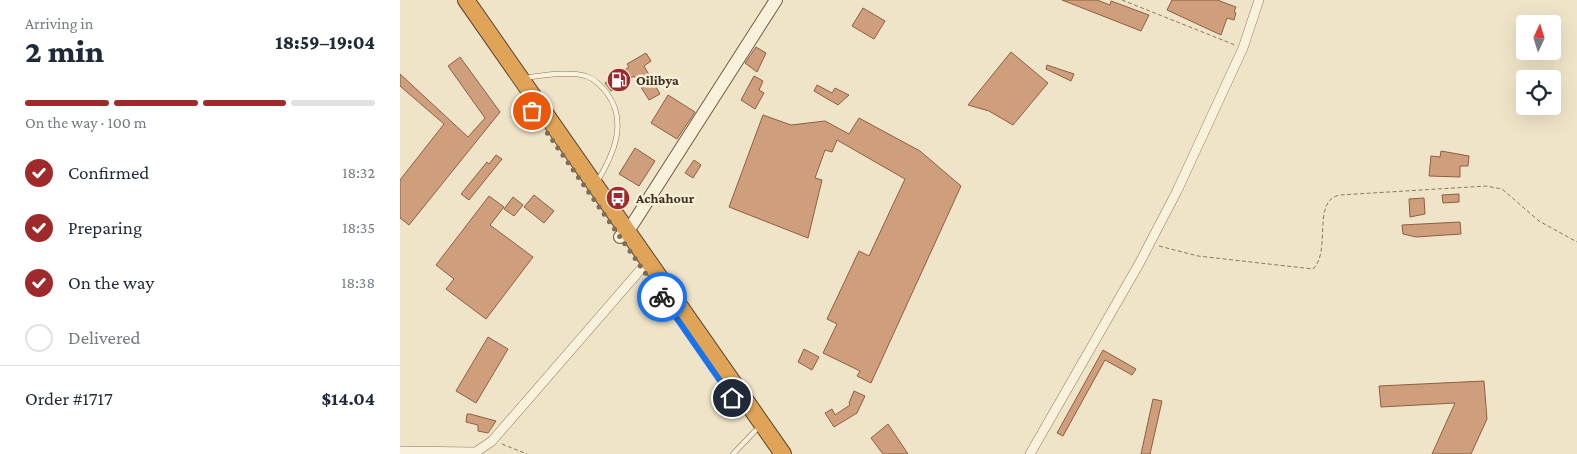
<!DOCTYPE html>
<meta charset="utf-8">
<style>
body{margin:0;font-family:"Crimson Pro",serif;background:#f6f6f7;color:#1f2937;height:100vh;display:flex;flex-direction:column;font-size:19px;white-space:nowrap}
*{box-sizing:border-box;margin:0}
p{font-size:16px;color:#747a83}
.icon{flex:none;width:28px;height:28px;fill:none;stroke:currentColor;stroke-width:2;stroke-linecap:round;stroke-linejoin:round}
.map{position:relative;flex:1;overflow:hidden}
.sheet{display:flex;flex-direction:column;background:#fff;width:400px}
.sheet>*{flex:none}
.needle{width:32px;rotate:4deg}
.fabs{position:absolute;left:1116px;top:15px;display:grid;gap:10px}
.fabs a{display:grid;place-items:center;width:45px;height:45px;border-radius:5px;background:#fff;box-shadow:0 5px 20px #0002;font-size:25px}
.pin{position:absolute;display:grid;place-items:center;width:42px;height:42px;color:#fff;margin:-21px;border:2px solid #fff;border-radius:50%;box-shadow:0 1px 5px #0007}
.courier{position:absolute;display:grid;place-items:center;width:50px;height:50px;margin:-25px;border:4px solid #1a73e8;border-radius:50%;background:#fff;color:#222;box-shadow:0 1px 6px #0007}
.head em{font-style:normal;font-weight:800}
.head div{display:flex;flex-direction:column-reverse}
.head{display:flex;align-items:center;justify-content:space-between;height:85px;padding:0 25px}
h1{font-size:32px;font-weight:800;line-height:38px}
.bar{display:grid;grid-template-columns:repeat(4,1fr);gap:8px 5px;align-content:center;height:60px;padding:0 25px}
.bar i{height:6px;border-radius:4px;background:#e0e1e3}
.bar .current{background:#9e2a2b}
.bar p{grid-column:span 4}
.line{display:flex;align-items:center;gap:12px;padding:0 25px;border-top:1px solid #e0e1e3}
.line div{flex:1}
ol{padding:0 25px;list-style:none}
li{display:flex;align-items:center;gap:15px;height:55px}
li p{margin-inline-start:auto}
li .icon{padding:5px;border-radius:50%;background:#9e2a2b;color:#fff;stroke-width:4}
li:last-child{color:#747a83}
li i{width:28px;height:28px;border:2px solid #e0e1e3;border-radius:50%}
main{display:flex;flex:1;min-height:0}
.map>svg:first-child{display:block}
.building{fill:#cf9f7d;stroke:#8d5f41}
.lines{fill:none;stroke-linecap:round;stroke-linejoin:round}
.lane-casing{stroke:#8d765c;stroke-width:5.5}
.street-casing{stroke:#8d765c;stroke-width:10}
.secondary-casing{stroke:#6f573f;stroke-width:14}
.highway-casing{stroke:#5b4430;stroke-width:18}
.path{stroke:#8d765c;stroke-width:1;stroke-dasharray:4 2.5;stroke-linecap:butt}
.lane{stroke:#faf1dc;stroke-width:4.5}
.street{stroke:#faf1dc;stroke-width:9}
.secondary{stroke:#faf1dc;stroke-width:12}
.highway{stroke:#e0a458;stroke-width:16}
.done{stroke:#7c6e5b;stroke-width:5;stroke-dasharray:0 9}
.route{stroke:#1a73e8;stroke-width:6}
.labels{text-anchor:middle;stroke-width:5;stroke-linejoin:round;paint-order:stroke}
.poi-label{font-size:14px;font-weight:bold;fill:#3d2e20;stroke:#f7eed8;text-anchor:start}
</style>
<main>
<section class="sheet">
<div class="head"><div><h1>2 min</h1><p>Arriving in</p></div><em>18:59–19:04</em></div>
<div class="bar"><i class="current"></i><i class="current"></i><i class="current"></i><i></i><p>On the way · 100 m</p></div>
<ol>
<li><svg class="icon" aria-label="check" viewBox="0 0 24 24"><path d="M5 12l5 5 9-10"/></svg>Confirmed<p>18:32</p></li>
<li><svg class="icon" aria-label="check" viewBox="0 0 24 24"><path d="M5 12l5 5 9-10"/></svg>Preparing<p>18:35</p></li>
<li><svg class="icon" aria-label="check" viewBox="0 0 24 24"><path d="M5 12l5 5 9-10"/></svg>On the way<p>18:38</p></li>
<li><i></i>Delivered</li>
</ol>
<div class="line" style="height:65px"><div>Order #1717</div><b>$14.04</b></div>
</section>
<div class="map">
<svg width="1177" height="454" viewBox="0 0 1177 454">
<rect width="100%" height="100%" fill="#f0e4c8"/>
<path class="building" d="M662 0H697L710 5 711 1 749 15 741 31Z
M772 0H817L836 7 834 12 836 13 834 20 827 18 821 35 767 10Z
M463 8 485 21 474 39 452 26Z
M356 47 366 53 357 72 345 63Z
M611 52 648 83 613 125 589 111 568 105Z
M246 53 251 61 244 66 260 94 249 100 234 76 211 91 205 83 229 67 227 64Z
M60 57 100 112 9 225 0 218V180L44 124 0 86V74L68 137 85 118 48 66Z
M647 65 674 74 671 81 646 69Z
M354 76 363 81 359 90 364 93 355 109 341 100Z
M417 85 432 93 435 88 449 95 438 105 414 91Z
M268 95 295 112 277 139 251 123Z
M363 115 391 125 425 121 449 134 459 118 520 151 561 186 471 383 457 376 460 371 423 353 437 324 427 319 459 251 469 256 505 179 437 140 432 152 425 150 415 178 422 180 408 238 329 207Z
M235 148 255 161 239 186 219 174Z
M1041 151 1069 156 1068 166H1060V177L1029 176 1031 156 1040 157Z
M96 155 102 159 69 200 61 194 87 162 89 164Z
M294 160 301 165 293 178 285 173Z
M1059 194V202L1043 203 1042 195Z
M134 195 154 211 144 223 124 207Z
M89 196 104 207 90 225 133 257 86 319 46 289 54 279 36 265Z
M113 197 123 205 114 216 104 209Z
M1024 198 1025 214 1010 217 1009 199Z
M1060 222 1061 234 1016 237 1003 234 1002 225Z
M88 337 108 349 76 403 56 391Z
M404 349 419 357 412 370 398 362Z
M703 350 736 369 732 375 705 360 663 436 657 433Z
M1084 381 1087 419 1071 454H1032L1055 403 981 407 979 386Z
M454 391 465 396 457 413 434 427 425 413 432 409 435 415 450 405 449 403Z
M753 399 762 401 750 454H741Z
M67 414H70L96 421 88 433 78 431V425L66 422Z
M488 424 508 454H483L471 438Z"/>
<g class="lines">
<g class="lane-casing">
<path id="lane" d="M125 78C143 75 169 71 186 76 195 79 201 86 207 93 228 122 214 154 197 182
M333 454 355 431"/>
</g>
<g class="street-casing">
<path id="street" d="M0 451 75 452
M73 454 92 441 242 268
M630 454 739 264 777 191 843 48 859 0"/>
</g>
<g class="secondary-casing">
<path id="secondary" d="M220 237 232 225 376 0"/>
</g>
<g class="highway-casing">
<path id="highway" d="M66 0 383 454"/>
</g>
<path class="path" d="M722 0 835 45
M759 246 798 256 913 269C932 251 911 200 940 195L1086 186 1102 189 1139 221 1177 242
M102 444 127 454"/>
<use href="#lane" class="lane"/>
<use href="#street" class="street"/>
<use href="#secondary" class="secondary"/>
<use href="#highway" class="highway"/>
</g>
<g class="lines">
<path class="done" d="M132 111 262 297"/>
<path class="route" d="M262 297 332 398"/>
</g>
<defs>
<g id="fuel-disc" transform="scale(1.25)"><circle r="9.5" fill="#9e2a2b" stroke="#f7eed8"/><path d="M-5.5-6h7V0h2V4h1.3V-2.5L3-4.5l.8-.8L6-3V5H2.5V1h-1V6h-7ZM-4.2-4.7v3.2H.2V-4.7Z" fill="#fff"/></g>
<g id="bus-disc" transform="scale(1.25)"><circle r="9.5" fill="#9e2a2b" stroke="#f7eed8"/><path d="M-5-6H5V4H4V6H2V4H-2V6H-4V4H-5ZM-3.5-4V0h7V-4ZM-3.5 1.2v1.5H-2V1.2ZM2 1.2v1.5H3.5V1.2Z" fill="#fff"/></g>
</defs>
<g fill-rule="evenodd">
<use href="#fuel-disc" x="219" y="80"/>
<use href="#bus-disc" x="218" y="198"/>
</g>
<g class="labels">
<g class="poi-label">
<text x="236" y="85">Oilibya</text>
<text x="236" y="203">Achahour</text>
</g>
</g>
</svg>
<div class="fabs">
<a><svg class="needle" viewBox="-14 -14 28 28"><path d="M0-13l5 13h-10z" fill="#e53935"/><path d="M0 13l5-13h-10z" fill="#747a83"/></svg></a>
<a><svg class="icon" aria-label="locate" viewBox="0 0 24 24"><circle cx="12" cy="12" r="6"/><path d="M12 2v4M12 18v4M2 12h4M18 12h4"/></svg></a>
</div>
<div class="pin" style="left:132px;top:111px;background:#ea580c"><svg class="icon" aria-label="bag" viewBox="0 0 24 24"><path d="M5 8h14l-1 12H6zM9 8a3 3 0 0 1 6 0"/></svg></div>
<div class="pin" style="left:332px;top:398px;background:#1f2937"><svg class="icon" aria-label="home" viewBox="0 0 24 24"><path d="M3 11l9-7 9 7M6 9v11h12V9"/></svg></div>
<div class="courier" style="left:262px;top:297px"><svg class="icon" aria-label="bike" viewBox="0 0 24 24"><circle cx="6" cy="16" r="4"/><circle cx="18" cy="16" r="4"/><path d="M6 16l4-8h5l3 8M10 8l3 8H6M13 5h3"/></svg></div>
</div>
</main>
